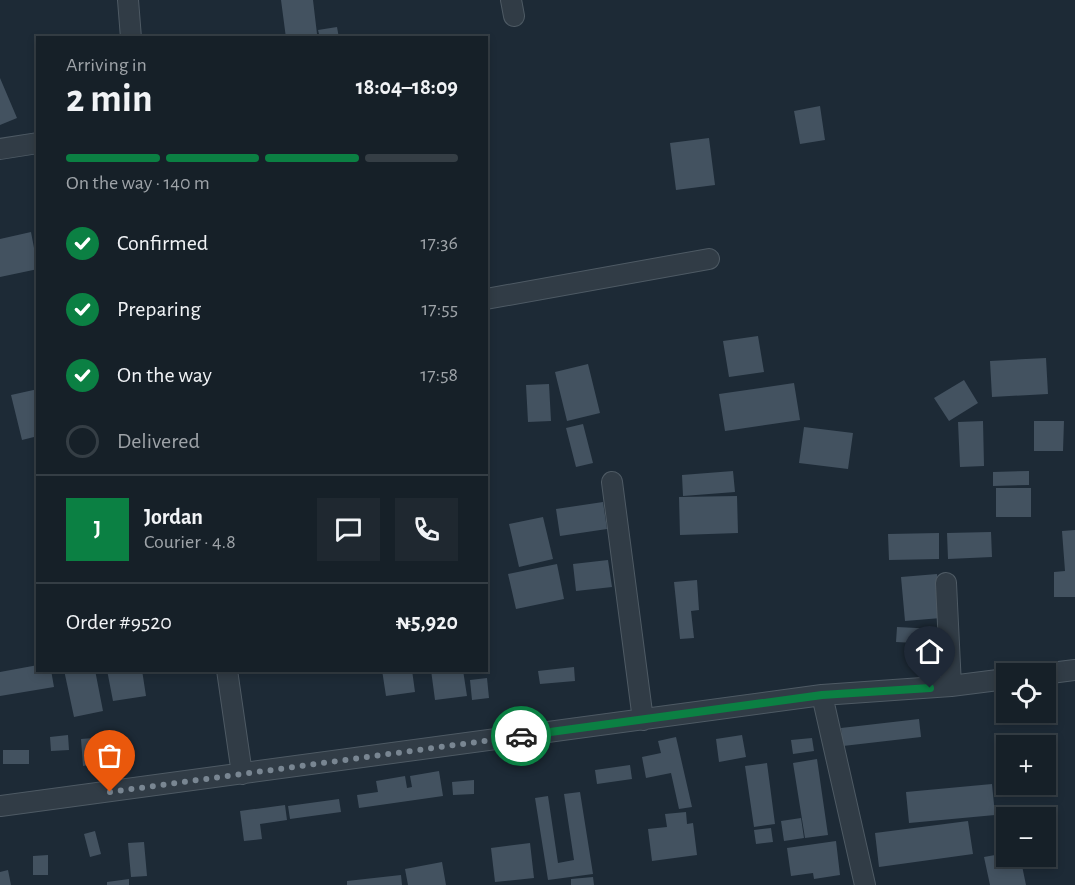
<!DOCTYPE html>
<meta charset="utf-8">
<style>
body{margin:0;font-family:"Alegreya Sans",sans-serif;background:#1f2830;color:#f1f3f6;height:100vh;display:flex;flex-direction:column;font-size:22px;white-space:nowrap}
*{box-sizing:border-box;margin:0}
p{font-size:20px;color:#9ea3a8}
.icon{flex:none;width:33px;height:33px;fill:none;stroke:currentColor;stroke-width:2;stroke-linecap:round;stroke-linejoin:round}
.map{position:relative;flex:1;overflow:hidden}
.sheet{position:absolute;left:36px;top:36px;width:452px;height:636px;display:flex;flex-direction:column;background:#162028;border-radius:0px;box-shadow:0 3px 9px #0003,0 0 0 2px #353e45}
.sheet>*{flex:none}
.controls{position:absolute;left:996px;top:663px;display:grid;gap:12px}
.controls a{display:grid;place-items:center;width:60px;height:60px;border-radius:0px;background:#162028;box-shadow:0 3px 9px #0003,0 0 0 2px #353e45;font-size:30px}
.pin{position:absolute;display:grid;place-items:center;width:51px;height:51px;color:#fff;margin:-62px -26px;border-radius:50% 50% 50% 0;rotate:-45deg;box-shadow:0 0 6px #0007}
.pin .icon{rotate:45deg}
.courier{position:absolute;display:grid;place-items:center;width:60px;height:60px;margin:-30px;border:4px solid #0b8043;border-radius:50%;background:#fff;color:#222;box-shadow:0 2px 8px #0007}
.headline em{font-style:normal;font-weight:700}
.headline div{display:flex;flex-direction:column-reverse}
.headline{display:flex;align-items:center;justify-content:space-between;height:102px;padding:0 30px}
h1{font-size:39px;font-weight:700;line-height:45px}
.bar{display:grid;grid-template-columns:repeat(4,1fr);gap:9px 6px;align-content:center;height:72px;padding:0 30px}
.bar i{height:8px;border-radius:4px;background:#353e45}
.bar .current{background:#0b8043}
.bar p{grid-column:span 4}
.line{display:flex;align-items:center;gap:15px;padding:0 30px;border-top:2px solid #353e45}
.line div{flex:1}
.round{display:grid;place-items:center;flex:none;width:63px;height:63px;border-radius:0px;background:#1f2830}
ol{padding:0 30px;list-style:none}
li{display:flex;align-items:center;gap:18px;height:66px}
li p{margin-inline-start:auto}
li .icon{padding:6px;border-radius:50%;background:#0b8043;color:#fff;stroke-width:4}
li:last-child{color:#9ea3a8}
li i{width:33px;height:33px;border:3px solid #353e45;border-radius:50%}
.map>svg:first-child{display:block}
.building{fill:#435260}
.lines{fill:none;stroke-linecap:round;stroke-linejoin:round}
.minor-casing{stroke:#4e5a64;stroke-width:22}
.minor{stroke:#313c46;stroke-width:20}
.done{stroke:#798692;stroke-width:6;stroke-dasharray:0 10.8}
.route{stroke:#0b8043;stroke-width:8}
</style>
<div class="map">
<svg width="1075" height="885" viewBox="0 0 1075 885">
<rect width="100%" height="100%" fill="#1d2a36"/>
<path class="building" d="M281 0H313L317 34 286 38Z
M337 27 339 38H320L318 30Z
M0 78 17 118 0 125Z
M820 106 825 140 800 144 794 111Z
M709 138 715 185 676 190 670 143Z
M31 232 38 269 0 277V239Z
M758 336 764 372 729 377 723 341Z
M1046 358 1048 394 992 397 990 361Z
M588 364 600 413 567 421 555 372Z
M964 380 978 403 949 421 934 398Z
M794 383 800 420 725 431 719 394Z
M549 384 551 421 528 422 526 385Z
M38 389V436L22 440 11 395Z
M983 421 984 466 960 467 958 422Z
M1034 421H1064L1063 451H1034Z
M583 424 593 463 576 467 566 428Z
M804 427 853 433 848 469 799 463Z
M733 471 735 492 683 496 682 475Z
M1029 471V485L993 486V472Z
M996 488H1031V517H996Z
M737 496 738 533 680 535 679 497Z
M603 502 607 529 560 536 556 509Z
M543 517 553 559 519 567 509 524Z
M1075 530V597H1054V572L1065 571 1062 531Z
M991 532 992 557 948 559 947 533Z
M939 533V559L889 560 888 534Z
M608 560 612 587 576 591 573 564Z
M557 564 564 599 516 609 508 574Z
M937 574 941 618 905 621 901 577Z
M697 580 699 610 691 611 694 638 680 639 674 582Z
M897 627 936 629V644L896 642Z
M38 665V670H51L54 687 0 696V672Z
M574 667 575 681 540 684 538 671Z
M64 670H95L103 711 74 717Z
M107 670H142L146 696 113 701Z
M382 670H412L415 692 386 696Z
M431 670H463L467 696 435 700Z
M487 678 489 698 472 700 470 680Z
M919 719 921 737 843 746 841 728Z
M68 735 69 750 51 751 50 737Z
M742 735 746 757 719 762 716 739Z
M676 737 692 807 679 809 671 773 646 778 642 757 661 753 658 741Z
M94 738 96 764 83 766 81 739Z
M812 738 814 751 793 754 791 740Z
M3 750H29V764H3Z
M817 759 828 835 805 838 793 763Z
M767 763 775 824 754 827 745 766Z
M630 765 632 779 597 784 595 770Z
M439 771 443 796 359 808 357 795 378 792 376 781 405 776 407 788 412 787 410 776Z
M474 780V794L453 795 452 782Z
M992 784 995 815 909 823 906 792Z
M580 792 593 874 548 880 535 798 548 796 558 863 574 860 564 794Z
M339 799 341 812 290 819 288 806Z
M285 805 287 820 260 824 262 839 244 841 240 811Z
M686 812 687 824 693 823 697 855 652 861 648 829 667 827 665 814Z
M801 818 804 838 784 841 781 821Z
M968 821 973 854 879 867 875 833Z
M771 828 773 842 756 844 754 830Z
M95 831 101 854 90 857 84 834Z
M836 841 840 875 814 879 813 873 791 876 787 848Z
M144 842 147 876 131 877 128 843Z
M530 843 534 878 495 882 491 848Z
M1006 853V856H1020L1026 885H990L984 857Z
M48 855V875H33V856Z
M442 862 446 885H408L405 869Z
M8 870 11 885H0V872Z
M401 875 402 885H347V881Z
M593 877 594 885H571V879Z
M129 879V885H107V882Z"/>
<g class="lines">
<g class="minor-casing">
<path id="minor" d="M128 0 131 38
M511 0 514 16
M0 149 38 143
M486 299 709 259
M612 482 643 720
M946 583 951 686
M227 670 242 774
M1043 674 1075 670
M822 695 865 885
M0 806 822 695 951 686 1006 679"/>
</g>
<use href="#minor" class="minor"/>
</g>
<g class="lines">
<path class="done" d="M110 792 521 736"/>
<path class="route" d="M521 736 822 695 930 688"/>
</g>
</svg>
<div class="controls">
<a><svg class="icon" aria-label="locate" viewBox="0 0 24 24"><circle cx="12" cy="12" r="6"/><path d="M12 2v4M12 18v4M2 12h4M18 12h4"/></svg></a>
<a>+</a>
<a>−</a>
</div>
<div class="pin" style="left:110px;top:792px;background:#ea580c"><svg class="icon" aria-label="bag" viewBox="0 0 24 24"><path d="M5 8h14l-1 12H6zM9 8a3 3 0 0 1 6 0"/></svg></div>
<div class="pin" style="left:930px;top:688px;background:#1f2937"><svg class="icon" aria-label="home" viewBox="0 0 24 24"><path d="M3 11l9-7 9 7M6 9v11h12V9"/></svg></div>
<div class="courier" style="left:521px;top:736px"><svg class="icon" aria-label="car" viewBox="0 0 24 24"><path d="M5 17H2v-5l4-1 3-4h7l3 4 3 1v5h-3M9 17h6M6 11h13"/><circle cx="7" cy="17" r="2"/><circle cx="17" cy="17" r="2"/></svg></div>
<section class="sheet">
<div class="headline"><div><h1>2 min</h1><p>Arriving in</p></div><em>18:04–18:09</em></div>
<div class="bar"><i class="current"></i><i class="current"></i><i class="current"></i><i></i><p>On the way · 140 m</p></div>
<ol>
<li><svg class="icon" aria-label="check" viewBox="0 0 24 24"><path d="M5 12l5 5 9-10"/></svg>Confirmed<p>17:36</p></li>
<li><svg class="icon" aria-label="check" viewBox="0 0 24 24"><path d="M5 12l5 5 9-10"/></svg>Preparing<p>17:55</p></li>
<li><svg class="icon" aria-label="check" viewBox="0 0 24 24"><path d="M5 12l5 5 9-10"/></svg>On the way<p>17:58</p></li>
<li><i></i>Delivered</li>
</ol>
<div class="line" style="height:108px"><b class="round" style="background:#0b8043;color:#fff">J</b><div><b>Jordan</b><p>Courier · 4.8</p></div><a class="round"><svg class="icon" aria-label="chat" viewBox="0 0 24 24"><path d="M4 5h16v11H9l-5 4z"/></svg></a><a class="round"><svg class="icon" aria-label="phone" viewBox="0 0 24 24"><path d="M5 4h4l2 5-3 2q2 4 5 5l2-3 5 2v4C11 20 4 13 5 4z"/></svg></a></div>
<div class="line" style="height:78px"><div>Order #9520</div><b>₦5,920</b></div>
</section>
</div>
